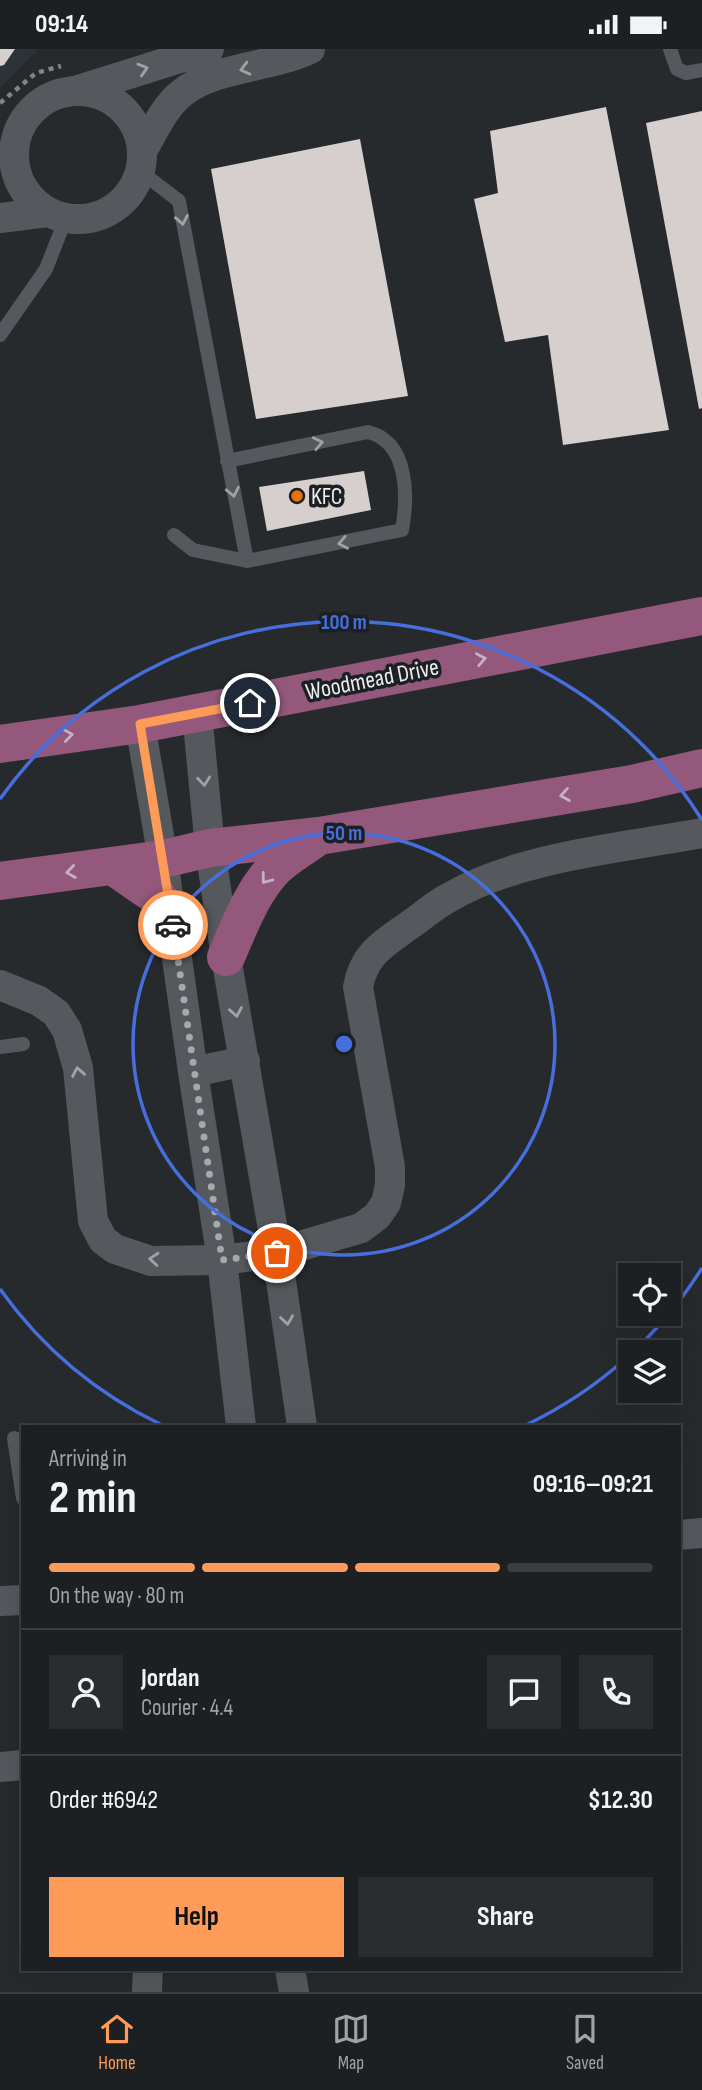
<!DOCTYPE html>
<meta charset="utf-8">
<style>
body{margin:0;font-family:"Sofia Sans Condensed",sans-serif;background:#292d2f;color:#f1f3f6;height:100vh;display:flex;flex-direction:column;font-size:26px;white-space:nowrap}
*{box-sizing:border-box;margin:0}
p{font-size:23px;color:#a0a3a5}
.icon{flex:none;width:38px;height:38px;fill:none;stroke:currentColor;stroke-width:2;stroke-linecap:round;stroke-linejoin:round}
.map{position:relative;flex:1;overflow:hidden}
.drawer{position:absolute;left:21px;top:1376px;width:660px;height:546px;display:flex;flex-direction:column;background:#1c2022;border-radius:0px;box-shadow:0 7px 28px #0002,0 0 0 2px #3a3e40}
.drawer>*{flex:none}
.buttons{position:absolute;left:618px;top:1214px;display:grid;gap:14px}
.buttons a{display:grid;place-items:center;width:63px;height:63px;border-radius:0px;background:#1c2022;box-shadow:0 7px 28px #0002,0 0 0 2px #3a3e40;font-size:35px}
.pin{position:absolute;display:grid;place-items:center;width:60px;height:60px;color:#fff;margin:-30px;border:4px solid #fff;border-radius:50%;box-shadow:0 2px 7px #0007}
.courier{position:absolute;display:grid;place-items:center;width:70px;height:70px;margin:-35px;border:5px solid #fe9b58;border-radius:50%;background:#fff;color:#222;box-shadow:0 2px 9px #0007}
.headline em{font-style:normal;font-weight:700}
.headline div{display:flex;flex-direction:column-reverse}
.headline{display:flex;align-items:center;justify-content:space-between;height:119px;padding:0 28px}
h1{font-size:46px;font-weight:700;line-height:52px}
.bar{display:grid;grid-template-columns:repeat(4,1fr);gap:10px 7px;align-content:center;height:84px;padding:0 28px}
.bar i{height:9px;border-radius:5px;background:#3a3e40}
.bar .selected{background:#fe9b58}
.bar p{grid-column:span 4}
.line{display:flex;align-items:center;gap:18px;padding:0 28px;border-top:2px solid #3a3e40}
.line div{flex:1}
.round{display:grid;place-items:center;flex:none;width:74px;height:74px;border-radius:0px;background:#292d2f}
.cta{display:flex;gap:14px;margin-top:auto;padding:14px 28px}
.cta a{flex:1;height:80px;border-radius:0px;background:#fe9b58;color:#111;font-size:28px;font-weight:700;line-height:80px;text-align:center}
.cta a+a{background:#292d2f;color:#f1f3f6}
.status{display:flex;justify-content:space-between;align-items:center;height:49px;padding:0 35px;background:#1c2022;direction:ltr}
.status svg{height:19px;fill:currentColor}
.dock{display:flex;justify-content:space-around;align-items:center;height:98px;border-top:2px solid #3a3e40;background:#1c2022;font-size:19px;color:#a0a3a5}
.dock a{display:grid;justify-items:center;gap:4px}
.dock .selected{color:#fe9b58}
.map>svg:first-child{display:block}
.built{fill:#2a333a}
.building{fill:#d6cfce}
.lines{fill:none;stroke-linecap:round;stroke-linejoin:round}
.path{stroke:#818587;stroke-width:4.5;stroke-dasharray:5 5;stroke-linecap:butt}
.lane{stroke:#55595d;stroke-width:14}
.street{stroke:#55595d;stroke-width:30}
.primary{stroke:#93587c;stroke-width:38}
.oneway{stroke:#a0a3a6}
.oneway2{stroke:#c7b1c1}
.done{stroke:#a5a9ab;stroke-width:7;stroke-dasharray:0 12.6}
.route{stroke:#fe9b58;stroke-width:9}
.ring{fill:none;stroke:#466edd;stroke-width:3.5}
.food-dot{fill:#e8710a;stroke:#1c2023;stroke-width:2.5}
.labels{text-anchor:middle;stroke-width:7;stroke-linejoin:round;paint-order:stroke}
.poi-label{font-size:24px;fill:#eaedef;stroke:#1c2023;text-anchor:start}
.street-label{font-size:24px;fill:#eaedef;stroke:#1c2023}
.centre{fill:#466edd;stroke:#1c2023;stroke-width:3.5}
.ring-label{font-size:21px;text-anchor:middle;font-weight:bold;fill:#466edd;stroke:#1c2023;stroke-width:7;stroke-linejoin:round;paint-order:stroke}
</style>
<div class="status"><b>09:14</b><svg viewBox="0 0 49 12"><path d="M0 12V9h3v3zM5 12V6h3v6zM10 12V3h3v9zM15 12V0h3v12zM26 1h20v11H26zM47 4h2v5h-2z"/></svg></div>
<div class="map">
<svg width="702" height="1943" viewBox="0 0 702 1943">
<rect width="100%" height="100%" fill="#262a2d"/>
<path class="built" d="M0 0H38L0 39Z"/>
<path class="building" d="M0 0H15L4 16 0 17Z
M606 58 669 381 563 396 548 286 505 293 474 150 498 144 490 82Z
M702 62V359L699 360 646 74Z
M360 90 408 347 256 370 211 120Z
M364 422 371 461 267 482 259 438Z"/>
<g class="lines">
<path class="path" d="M0 54 36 24 61 17"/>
<path class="lane" d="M670 0 677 20 686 24 702 21
M140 122 179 152 247 512 193 501 174 486
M0 286 46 220 66 169
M227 412 368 383C409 393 408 448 402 481L247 512
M0 998 23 995
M14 1389 23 1449"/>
<path class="street" d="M78 41 209 0
M14 106a64 64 0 1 1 128 0a64 64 0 1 1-128 0Z
M142 102C154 82 164 58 182 44 215 17 271 19 310 0
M0 169 48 163
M197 664 210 799 226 908 277 1204 302 1377
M140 675 163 810 193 1023 222 1211 241 1377
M0 936 39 952 56 964 67 981 78 1019 93 1172 103 1191 115 1200 151 1212 222 1211 277 1204 361 1179 377 1167 386 1154 390 1136V1118L358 938C364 904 385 894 411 875 424 866 436 855 450 848 521 807 622 799 702 784
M193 1023 245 1012
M679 1486 702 1484
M0 1552 23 1551
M0 1718 23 1716
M290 1920 294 1943
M147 1943 148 1920"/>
<path class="primary" d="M0 695 140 675 702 567
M113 817 158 848 171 866
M0 832 163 810 210 799 319 787 632 735 702 719
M226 908C239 878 251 845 273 821 285 808 303 799 317 788"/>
</g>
<defs><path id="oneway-chevron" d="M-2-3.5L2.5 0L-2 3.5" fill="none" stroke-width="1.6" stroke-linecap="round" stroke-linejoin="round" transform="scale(1.75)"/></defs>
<g class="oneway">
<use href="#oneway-chevron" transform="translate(143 20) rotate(-17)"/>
<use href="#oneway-chevron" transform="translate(245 20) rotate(166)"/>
<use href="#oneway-chevron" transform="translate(182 171) rotate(80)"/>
<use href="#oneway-chevron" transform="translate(318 394) rotate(-12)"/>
<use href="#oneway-chevron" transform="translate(233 443) rotate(78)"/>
<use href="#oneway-chevron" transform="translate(343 494) rotate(169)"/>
<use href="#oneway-chevron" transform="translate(204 732) rotate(84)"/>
<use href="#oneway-chevron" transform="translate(236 963) rotate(80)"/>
<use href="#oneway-chevron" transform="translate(78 1023) rotate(-100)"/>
<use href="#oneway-chevron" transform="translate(154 1210) rotate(-175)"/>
<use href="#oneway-chevron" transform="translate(287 1271) rotate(82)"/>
</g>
<g class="oneway2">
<use href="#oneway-chevron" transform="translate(481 610) rotate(-11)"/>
<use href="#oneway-chevron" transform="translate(68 686) rotate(-8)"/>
<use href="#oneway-chevron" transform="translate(565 746) rotate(171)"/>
<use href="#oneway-chevron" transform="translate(71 823) rotate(172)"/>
<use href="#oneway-chevron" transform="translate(266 830) rotate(127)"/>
</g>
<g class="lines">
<path class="done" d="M173 876 222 1211 277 1204"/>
<path class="route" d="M173 876 140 675 250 654"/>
</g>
<g class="ring">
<circle cx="344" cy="995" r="211"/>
<path d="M702 1219A422 422 0 0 1 526 1376M162 1376A422 422 0 0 1 0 1240M0 750A422 422 0 0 1 702 771"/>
</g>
<circle class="food-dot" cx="297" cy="447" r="7"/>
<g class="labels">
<g class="poi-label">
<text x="311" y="455">KFC</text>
</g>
<g class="street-label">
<text transform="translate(372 630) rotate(-11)" y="8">Woodmead Drive</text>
</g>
</g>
<circle cx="344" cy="995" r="10" class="centre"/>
<g class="ring-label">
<text x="344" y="580">100 m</text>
<text x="344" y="791">50 m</text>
</g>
</svg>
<div class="buttons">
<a><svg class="icon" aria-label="locate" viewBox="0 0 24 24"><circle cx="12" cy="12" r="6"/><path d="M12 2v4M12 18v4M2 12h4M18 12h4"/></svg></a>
<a><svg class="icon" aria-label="layers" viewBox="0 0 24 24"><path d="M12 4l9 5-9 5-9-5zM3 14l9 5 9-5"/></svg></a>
</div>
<div class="pin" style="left:277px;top:1204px;background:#ea580c"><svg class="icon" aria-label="bag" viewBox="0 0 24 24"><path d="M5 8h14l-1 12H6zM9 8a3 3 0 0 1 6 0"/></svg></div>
<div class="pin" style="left:250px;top:654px;background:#1f2937"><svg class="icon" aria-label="home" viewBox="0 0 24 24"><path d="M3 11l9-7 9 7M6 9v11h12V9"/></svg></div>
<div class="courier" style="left:173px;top:876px"><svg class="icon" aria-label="car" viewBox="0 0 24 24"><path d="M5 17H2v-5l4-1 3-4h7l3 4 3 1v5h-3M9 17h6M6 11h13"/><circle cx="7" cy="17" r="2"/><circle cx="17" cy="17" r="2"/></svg></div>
<section class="drawer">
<div class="headline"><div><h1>2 min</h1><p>Arriving in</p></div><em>09:16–09:21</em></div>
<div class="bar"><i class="selected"></i><i class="selected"></i><i class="selected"></i><i></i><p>On the way · 80 m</p></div>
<div class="line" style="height:126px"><a class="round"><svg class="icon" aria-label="person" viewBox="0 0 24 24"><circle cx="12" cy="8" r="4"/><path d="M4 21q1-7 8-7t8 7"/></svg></a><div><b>Jordan</b><p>Courier · 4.4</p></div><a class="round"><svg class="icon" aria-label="chat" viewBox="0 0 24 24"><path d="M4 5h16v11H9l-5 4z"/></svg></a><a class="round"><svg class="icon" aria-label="phone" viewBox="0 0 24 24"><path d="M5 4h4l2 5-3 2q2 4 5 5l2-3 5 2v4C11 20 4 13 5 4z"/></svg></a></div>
<div class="line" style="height:91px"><div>Order #6942</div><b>$12.30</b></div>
<div class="cta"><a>Help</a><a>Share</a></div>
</section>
</div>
<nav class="dock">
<a class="selected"><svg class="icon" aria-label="home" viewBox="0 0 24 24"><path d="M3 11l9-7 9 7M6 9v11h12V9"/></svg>Home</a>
<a><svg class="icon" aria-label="map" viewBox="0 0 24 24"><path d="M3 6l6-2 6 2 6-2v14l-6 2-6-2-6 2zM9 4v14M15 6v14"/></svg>Map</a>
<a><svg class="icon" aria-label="saved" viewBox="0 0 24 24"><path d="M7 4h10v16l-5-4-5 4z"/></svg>Saved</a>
</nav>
